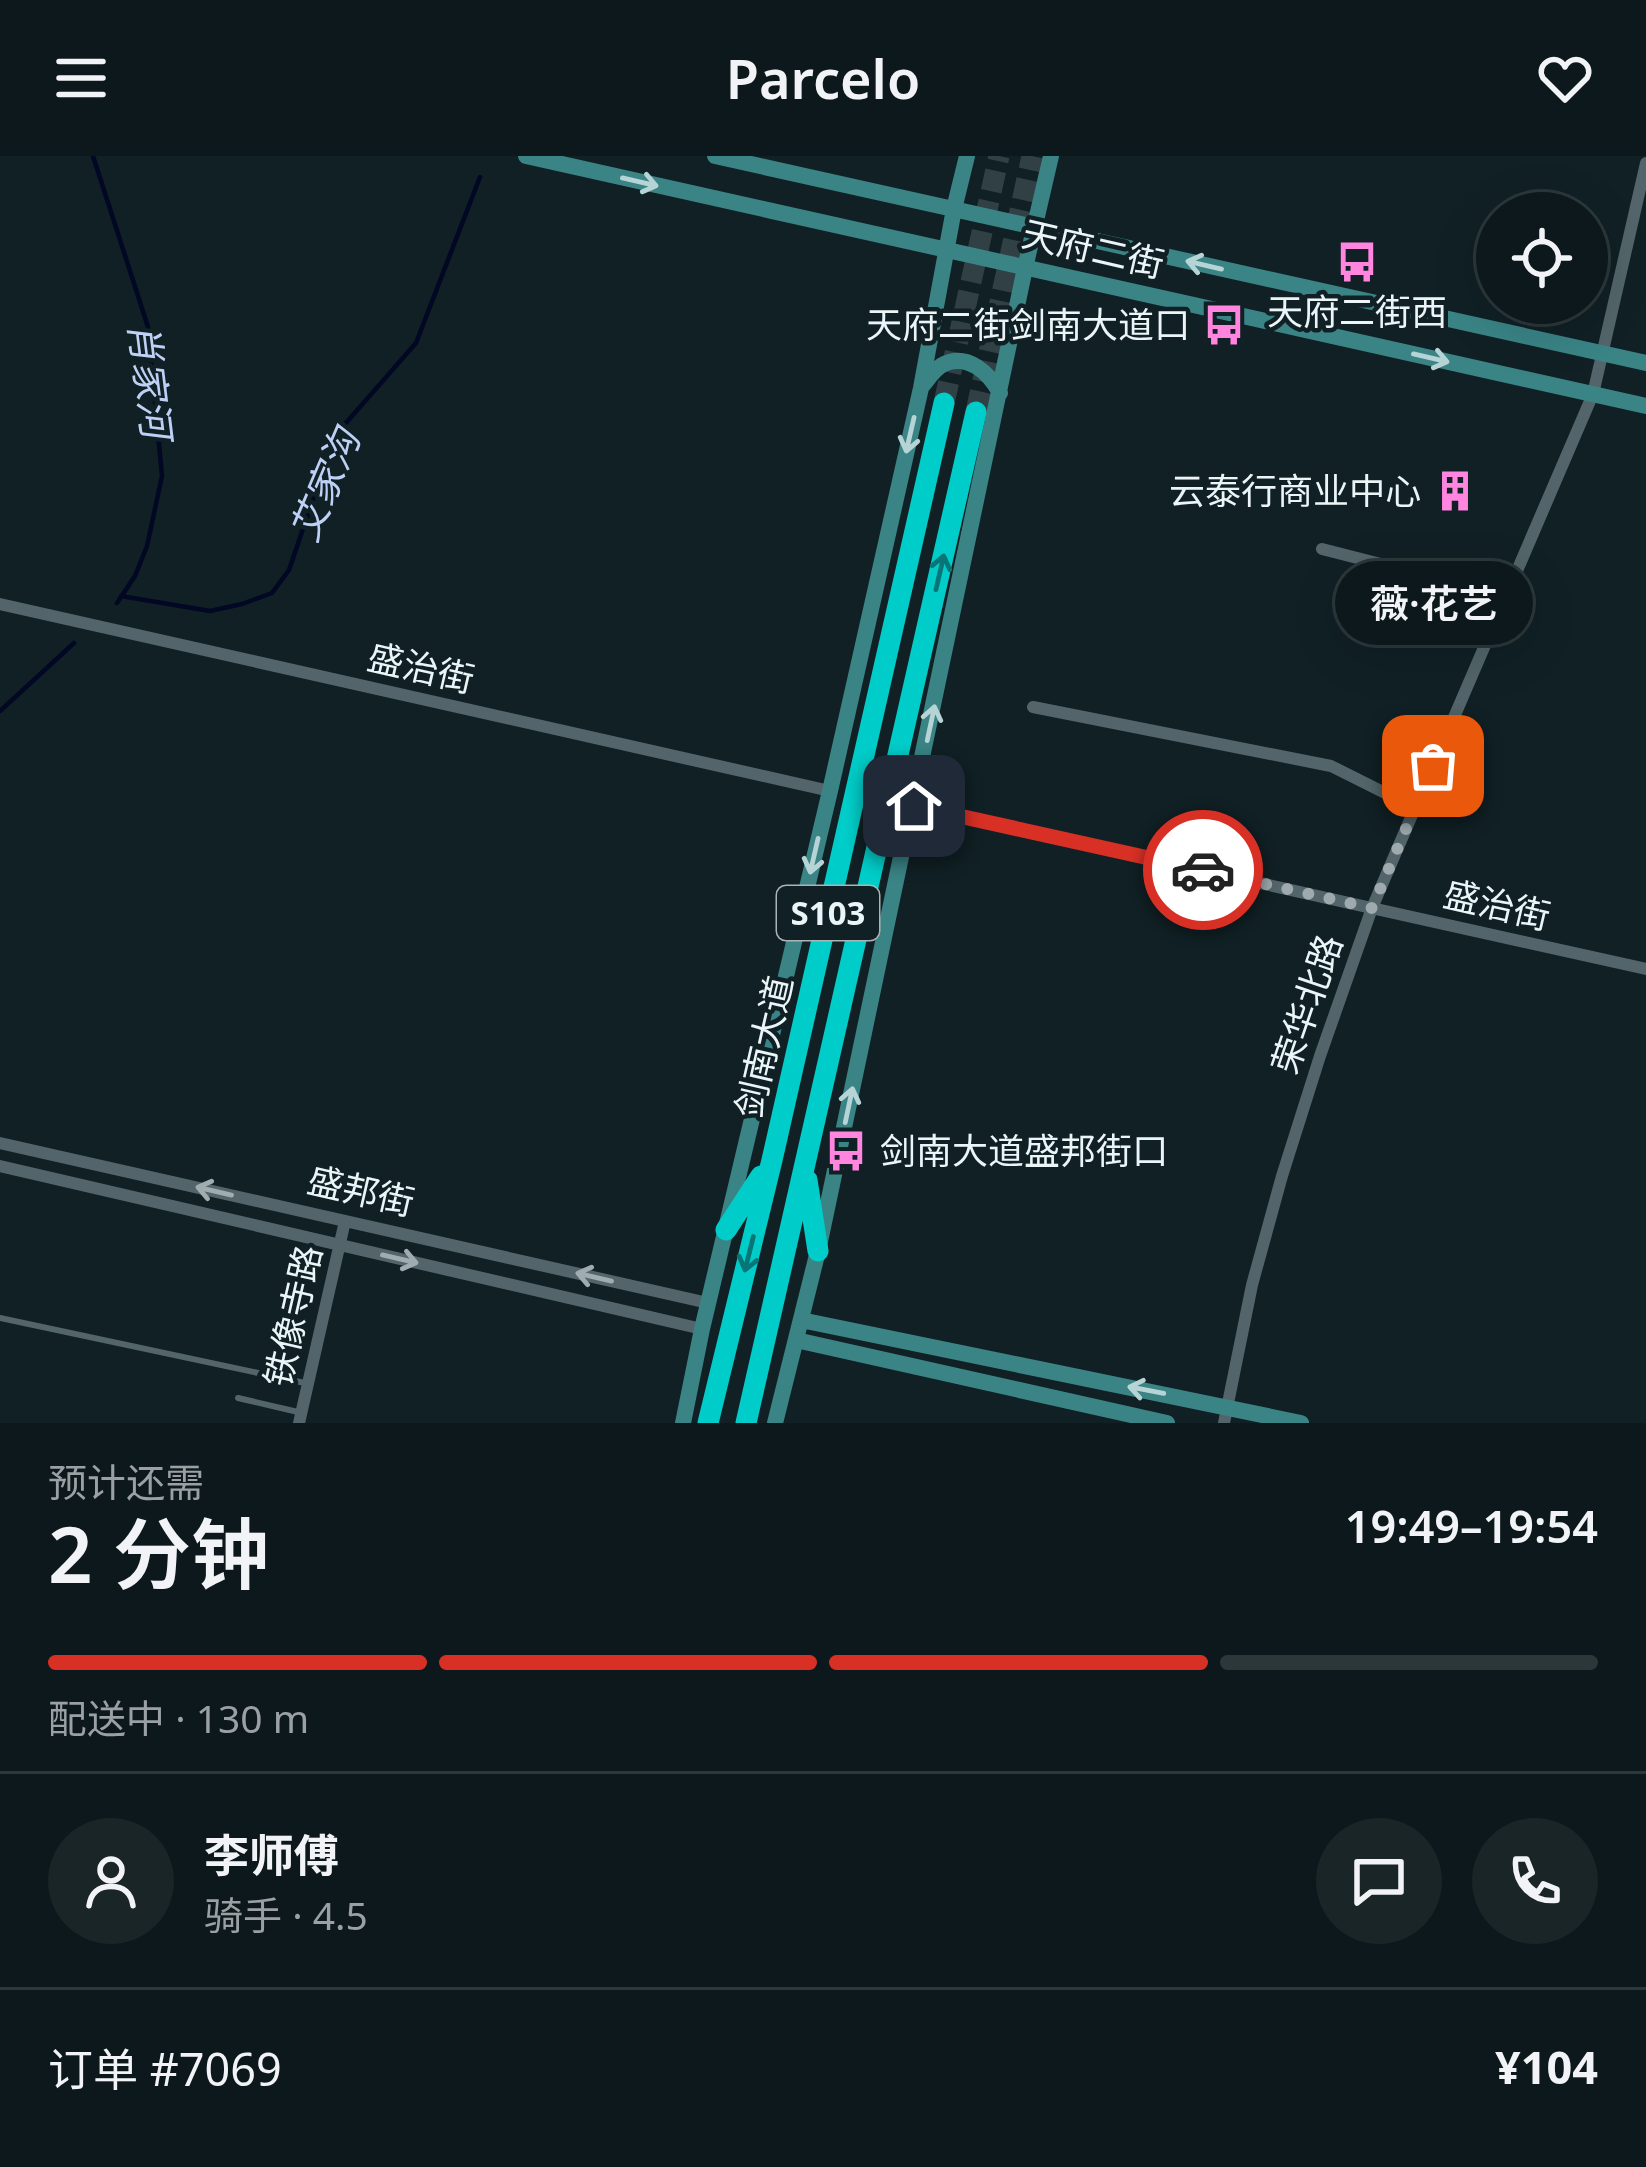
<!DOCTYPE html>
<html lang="zh">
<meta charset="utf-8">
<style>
body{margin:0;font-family:"Noto Sans","Noto Sans SC",sans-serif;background:#1a2528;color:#f1f3f6;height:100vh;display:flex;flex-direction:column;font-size:45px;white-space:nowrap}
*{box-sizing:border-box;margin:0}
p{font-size:39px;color:#9aa0a3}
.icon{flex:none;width:66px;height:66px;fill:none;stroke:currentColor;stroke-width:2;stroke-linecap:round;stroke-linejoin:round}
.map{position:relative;height:1267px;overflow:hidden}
.side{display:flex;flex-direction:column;background:#0c181b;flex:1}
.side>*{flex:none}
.fabs{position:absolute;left:1476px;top:36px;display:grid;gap:24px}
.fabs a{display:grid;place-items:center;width:132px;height:132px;border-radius:50%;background:#0c181b;box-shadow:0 12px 48px #0002,0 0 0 3px #2c373a;font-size:60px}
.pin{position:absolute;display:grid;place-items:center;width:102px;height:102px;color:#fff;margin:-51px;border-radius:24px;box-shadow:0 6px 18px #0006}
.courier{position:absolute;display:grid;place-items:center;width:120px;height:120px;margin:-60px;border:9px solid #d93025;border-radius:50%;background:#fff;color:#222;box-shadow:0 3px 15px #0007}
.bubble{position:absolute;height:84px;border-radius:42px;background:#0c181b;box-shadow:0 12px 48px #0002,0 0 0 3px #2c373a;font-size:39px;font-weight:600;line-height:84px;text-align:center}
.summary em{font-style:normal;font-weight:600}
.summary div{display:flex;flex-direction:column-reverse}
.summary{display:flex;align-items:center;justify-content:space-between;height:204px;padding:0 48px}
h1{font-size:78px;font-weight:600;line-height:90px}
.bar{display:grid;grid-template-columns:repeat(4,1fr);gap:18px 12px;align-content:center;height:144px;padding:0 48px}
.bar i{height:15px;border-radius:9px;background:#2c373a}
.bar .selected{background:#d93025}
.bar p{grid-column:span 4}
.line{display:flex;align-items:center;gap:30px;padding:0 48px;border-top:3px solid #2c373a}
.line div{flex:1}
.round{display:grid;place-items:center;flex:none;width:126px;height:126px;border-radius:63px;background:#1a2528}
header{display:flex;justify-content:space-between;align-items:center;height:156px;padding:0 48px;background:#0c181b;font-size:54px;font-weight:600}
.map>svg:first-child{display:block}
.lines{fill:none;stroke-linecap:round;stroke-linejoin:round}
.stream{stroke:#020724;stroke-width:4.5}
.highway-tunnel{stroke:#314044;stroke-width:21;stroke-dasharray:21 10;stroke-linecap:butt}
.lane{stroke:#53656a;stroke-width:6}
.street{stroke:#53656a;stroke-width:12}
.secondary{stroke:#3a8486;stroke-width:16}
.highway{stroke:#00cdc9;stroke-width:21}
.oneway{stroke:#b6d3d6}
.oneway2{stroke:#087676}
.oneway3{stroke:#9fadb1}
.done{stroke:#9eaaae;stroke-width:12;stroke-dasharray:0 21.6}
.route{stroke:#d93025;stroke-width:15}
.labels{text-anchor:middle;stroke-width:9;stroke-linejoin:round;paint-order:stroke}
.shield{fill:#102024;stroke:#a9b5b8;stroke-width:3}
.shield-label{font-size:33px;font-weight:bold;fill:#ebf5f8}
.street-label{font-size:36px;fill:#ebf5f8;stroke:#102024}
.poi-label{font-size:36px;fill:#ebf5f8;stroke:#102024;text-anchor:end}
.water-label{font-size:39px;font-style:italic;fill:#bed0f5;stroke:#102024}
</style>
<header><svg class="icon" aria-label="menu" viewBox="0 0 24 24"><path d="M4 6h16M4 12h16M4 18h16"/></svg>Parcelo<svg class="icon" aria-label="heart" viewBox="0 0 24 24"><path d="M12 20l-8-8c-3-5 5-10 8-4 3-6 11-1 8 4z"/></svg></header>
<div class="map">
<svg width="1646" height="1267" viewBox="0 0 1646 1267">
<rect width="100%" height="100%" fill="#102024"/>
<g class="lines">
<path class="stream" d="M93 0 148 171 162 320 147 390 135 420 117 447
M121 440 210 455 242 448 272 437 289 414 319 326 345 268 416 187 480 21
M0 555 74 487"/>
<path class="highway-tunnel" d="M944 247 999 0
M976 256 1032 0"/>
<path class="lane" d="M0 1162 305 1227
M238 1242 298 1256"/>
<path class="street" d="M1322 393 1506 440
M0 448 830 635
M1033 551 1331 610 1415 652
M914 650 1646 813
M0 987 708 1147
M0 1010 702 1173
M299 1267 345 1065
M1224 1267 1252 1129 1282 1020 1320 900 1372 752 1593 238 1646 7"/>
<path class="secondary" d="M526 0 1646 250
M715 0 1646 207
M923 229C929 222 935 212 944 208 968 197 989 217 1000 237
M801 1164 1301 1267
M796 1184 1167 1267
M683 1267 702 1173 830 635 921 232 954 53 967 0
M775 1267 818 1095 1025 112 1051 0"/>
<path class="highway" d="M807 1024 818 1095
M726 1074 761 1020
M708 1267 772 1004 944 247
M746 1267 976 256"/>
</g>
<defs><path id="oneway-shaft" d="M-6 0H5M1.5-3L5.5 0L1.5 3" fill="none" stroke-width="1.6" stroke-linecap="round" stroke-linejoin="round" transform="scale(3)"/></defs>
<g class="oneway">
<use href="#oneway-shaft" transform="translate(640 26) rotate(13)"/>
<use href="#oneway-shaft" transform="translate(1204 109) rotate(-167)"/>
<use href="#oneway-shaft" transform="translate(1431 202) rotate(13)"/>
<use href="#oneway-shaft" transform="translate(910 279) rotate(103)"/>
<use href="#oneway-shaft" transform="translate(931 567) rotate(-78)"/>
<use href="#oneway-shaft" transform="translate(814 700) rotate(103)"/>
<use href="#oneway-shaft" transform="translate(849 949) rotate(-78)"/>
<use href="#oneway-shaft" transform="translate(1146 1234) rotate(-169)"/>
</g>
<g class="oneway2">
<use href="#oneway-shaft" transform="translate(940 416) rotate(-77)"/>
<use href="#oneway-shaft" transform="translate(749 1098) rotate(104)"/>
</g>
<g class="oneway3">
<use href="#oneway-shaft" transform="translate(214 1035) rotate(-167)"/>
<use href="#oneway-shaft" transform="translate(400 1103) rotate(13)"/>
<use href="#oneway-shaft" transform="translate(594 1121) rotate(-167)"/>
</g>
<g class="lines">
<path class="done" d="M1203 714 1372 752 1433 610"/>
<path class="route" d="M914 650 1203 714"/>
</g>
<defs>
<g id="bus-bare" transform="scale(3.24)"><path d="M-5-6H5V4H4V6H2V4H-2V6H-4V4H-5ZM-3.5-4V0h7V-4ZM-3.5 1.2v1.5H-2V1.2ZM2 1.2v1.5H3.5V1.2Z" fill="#ff85df" stroke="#102024" stroke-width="2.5" paint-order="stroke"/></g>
<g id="building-bare" transform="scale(3.24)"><path d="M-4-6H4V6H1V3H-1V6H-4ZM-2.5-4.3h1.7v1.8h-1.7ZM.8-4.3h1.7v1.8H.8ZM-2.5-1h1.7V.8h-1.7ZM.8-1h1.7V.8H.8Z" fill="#ff85df" stroke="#102024" stroke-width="2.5" paint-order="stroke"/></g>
</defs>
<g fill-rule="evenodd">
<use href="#bus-bare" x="1357" y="106"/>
<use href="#bus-bare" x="1224" y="169"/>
<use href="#building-bare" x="1455" y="335"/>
<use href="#bus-bare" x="846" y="995"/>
</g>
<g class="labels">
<rect class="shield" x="777" y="730" width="102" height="54" rx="9"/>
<g class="shield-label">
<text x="828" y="769">S103</text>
</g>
<g class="street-label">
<text transform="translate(1093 93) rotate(13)" y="13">天府二街</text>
<text transform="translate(421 512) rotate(13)" y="13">盛治街</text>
<text transform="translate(1497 749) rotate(13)" y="13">盛治街</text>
<text transform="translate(1307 848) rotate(-71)" y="13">荣华北路</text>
<text transform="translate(764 891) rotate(-77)" y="13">剑南大道</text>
<text transform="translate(361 1035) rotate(13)" y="13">盛邦街</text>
<text transform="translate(293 1160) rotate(-77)" y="13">铁像寺路</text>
</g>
<g class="poi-label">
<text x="1357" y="169" text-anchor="middle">天府二街西</text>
<text x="1190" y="182">天府二街剑南大道口</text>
<text x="1421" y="348">云泰行商业中心</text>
<text x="880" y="1008" text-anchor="start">剑南大道盛邦街口</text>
</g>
<g class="water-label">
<text transform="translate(150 224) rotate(83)" y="14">肖家河</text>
<text transform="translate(325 329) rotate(-67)" y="14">艾家沟</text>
</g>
</g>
</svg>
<div class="fabs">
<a><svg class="icon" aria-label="locate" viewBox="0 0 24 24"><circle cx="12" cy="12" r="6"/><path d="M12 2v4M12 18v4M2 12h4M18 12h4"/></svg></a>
</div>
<div class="pin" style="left:1433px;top:610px;background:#ea580c"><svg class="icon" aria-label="bag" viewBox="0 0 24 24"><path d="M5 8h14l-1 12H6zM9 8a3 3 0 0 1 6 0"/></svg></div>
<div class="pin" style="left:914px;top:650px;background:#1f2937"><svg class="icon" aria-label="home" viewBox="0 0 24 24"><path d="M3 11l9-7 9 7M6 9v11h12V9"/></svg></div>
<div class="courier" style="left:1203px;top:714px"><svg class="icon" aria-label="car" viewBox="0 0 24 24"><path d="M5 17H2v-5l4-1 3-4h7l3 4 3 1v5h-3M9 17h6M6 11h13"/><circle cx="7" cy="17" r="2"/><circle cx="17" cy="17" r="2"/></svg></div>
<div class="bubble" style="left:1335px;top:405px;width:198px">薇·花艺</div>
</div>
<section class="side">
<div class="summary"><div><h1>2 分钟</h1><p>预计还需</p></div><em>19:49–19:54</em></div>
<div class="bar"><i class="selected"></i><i class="selected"></i><i class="selected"></i><i></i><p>配送中 · 130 m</p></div>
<div class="line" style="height:216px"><a class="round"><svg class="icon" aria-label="person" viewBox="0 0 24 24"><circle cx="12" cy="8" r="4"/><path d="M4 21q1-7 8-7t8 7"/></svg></a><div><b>李师傅</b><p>骑手 · 4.5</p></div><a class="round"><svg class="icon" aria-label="chat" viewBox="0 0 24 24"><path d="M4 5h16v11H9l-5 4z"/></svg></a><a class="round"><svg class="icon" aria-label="phone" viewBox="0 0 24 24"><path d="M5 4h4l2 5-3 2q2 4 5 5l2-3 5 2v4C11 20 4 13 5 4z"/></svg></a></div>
<div class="line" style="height:156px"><div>订单 #7069</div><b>¥104</b></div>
</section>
